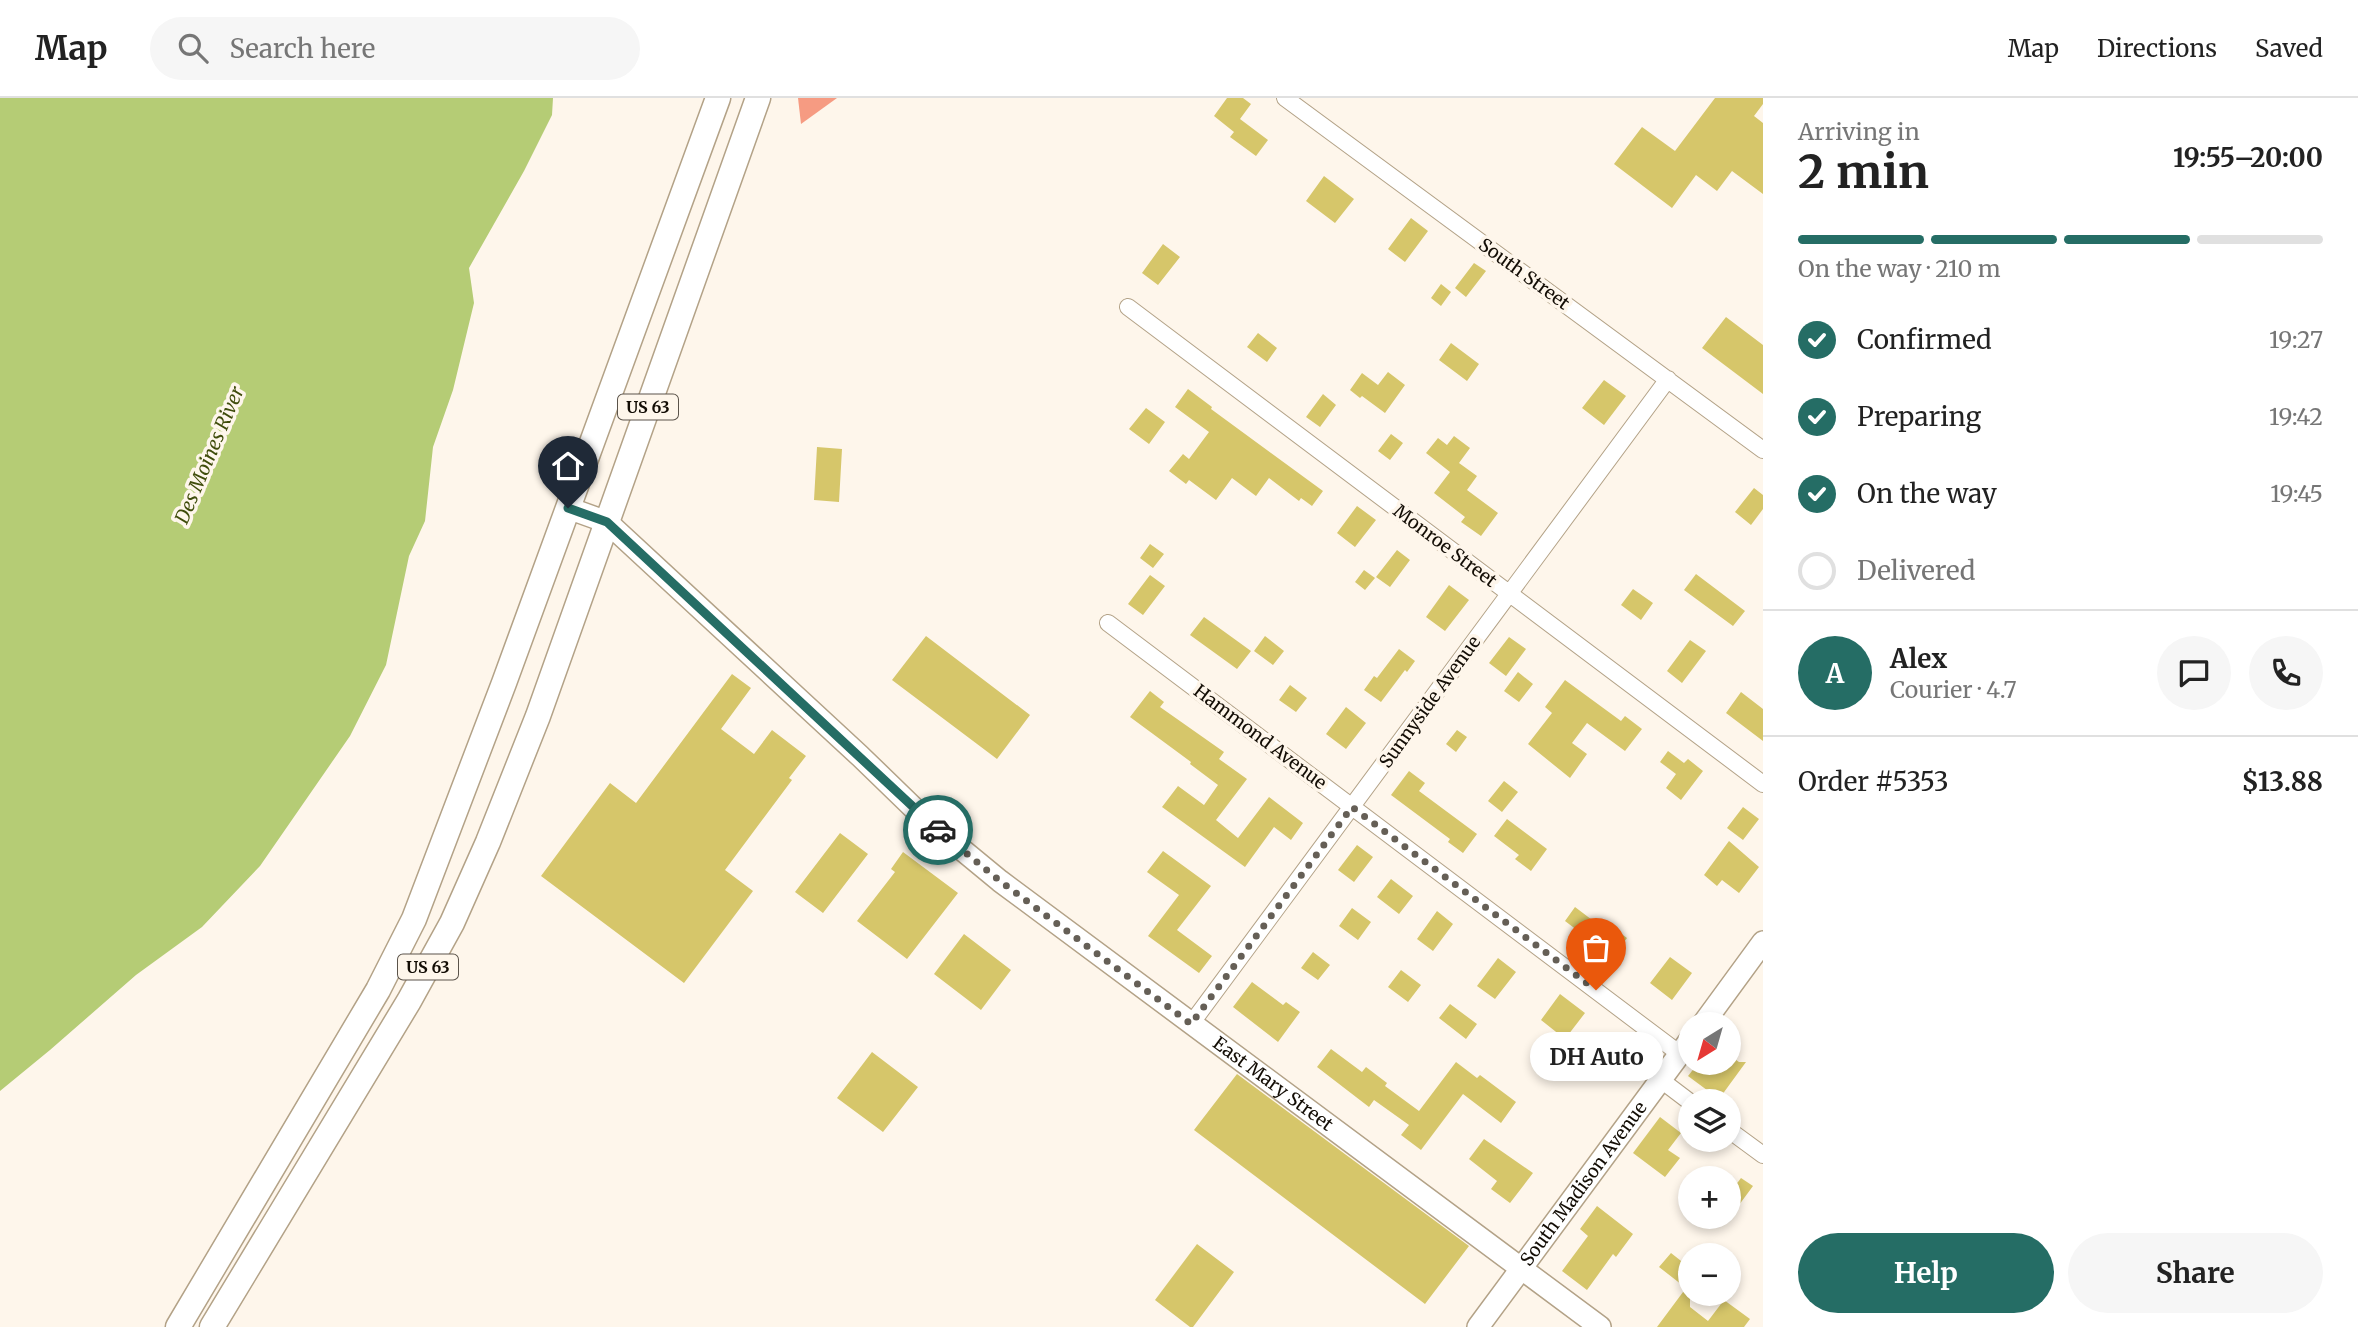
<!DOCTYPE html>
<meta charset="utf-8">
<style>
body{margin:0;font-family:Merriweather,serif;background:#f6f6f6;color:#222;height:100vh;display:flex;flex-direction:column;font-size:26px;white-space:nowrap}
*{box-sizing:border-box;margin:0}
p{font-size:23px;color:#767676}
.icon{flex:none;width:38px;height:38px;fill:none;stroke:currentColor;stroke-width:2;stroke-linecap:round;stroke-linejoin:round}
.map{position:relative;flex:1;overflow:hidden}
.drawer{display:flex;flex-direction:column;background:#fff;width:595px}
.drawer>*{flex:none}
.needle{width:46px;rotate:217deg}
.buttons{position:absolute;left:1678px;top:914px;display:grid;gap:14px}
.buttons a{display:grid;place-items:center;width:63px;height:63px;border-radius:50%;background:#fff;box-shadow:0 4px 10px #0003;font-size:35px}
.pin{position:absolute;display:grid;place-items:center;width:60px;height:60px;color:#fff;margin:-72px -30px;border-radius:50% 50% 50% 0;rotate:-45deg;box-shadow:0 0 7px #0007}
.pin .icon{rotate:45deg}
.courier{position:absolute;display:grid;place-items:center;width:70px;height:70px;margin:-35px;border:5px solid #256d65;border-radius:50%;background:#fff;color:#222;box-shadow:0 2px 9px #0007}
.bubble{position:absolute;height:49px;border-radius:24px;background:#fff;box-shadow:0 4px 10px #0003;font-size:23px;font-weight:700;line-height:49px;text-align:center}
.head em{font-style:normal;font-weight:700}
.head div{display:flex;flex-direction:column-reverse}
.head{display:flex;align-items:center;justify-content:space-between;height:119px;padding:0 35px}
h1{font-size:46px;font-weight:700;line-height:52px}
.bar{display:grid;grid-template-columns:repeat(4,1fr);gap:10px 7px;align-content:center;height:84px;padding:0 35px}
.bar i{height:9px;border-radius:5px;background:#e0e0e0}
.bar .current{background:#256d65}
.bar p{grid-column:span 4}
.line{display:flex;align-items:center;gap:18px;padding:0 35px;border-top:2px solid #e0e0e0}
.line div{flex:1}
.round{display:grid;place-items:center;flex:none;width:74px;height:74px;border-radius:37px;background:#f6f6f6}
ol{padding:0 35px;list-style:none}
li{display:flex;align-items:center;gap:21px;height:77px}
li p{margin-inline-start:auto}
li .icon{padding:7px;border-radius:50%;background:#256d65;color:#fff;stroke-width:4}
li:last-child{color:#767676}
li i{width:38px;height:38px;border:4px solid #e0e0e0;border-radius:50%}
.button{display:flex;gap:14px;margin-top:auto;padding:14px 35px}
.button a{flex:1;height:80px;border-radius:42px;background:#256d65;color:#fff;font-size:28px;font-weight:700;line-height:80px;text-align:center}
.button a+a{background:#f6f6f6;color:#222}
header{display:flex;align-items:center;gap:42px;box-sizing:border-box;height:98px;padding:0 35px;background:#fff;border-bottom:2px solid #e0e0e0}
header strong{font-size:33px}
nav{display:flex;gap:38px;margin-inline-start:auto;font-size:24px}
.search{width:490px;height:63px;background:#f6f6f6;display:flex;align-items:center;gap:18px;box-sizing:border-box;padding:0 24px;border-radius:38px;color:#767676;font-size:26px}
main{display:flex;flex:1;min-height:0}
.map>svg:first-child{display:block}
.forest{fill:#f69b82}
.water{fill:#b5cc75}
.building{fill:#d6c66a}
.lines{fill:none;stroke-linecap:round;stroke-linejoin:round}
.minor-casing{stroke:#b3a287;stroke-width:18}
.secondary-casing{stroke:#b3a287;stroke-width:24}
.trunk-casing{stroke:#b3a287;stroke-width:27}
.minor{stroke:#fff;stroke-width:16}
.secondary{stroke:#fff;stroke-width:21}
.trunk{stroke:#fff;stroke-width:24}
.done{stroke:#655f56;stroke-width:7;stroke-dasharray:0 12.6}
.route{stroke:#256d65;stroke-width:9}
.labels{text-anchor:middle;stroke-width:7;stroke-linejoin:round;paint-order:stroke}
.shield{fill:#fef6eb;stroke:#5a534a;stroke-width:2}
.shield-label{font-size:16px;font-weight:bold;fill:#130d05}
.street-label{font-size:18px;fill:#130d05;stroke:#fef6eb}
.water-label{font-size:19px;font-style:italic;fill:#3f4c0b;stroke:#fef6eb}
</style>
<header>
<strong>Map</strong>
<div class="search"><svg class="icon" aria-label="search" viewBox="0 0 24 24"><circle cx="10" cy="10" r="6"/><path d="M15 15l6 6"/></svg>Search here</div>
<nav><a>Map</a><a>Directions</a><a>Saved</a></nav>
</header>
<main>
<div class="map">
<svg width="1763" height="1229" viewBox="0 0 1763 1229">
<rect width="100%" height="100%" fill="#fef6eb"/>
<path class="forest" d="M798 0H837L801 26Z"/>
<path class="water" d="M0 0H553L552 17 524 73 469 170 474 205 453 292 433 349 425 423 409 458 386 567 350 638 260 768 202 829 136 877 50 952 0 993Z"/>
<path class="building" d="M1227 0H1243L1251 6 1240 21 1268 42 1256 58 1230 39 1234 34 1214 18Z
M1715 0H1763V6L1754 18 1763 25V96L1732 73 1717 93 1696 77 1672 110 1614 66 1642 29 1675 53Z
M1324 78 1354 101 1335 125 1306 103Z
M1411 120 1428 133 1405 164 1388 151Z
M1163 146 1180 159 1158 187 1142 175Z
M1474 165 1486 173 1466 199 1455 190Z
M1441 186 1451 194 1441 208 1431 200Z
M1726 219 1763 247V296L1702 250Z
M1258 235 1277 250 1267 264 1247 249Z
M1451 245 1479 266 1467 283 1439 262Z
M1388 274 1405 287 1385 315 1362 298 1360 300 1350 292 1362 275 1378 287Z
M1604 282 1626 298 1604 327 1582 310Z
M1188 291 1212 309 1211 311 1323 393 1312 408 1301 400 1299 403 1269 380 1256 398 1232 380 1216 402 1189 382 1186 386 1169 373 1183 356 1189 361 1209 334 1175 309Z
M1323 296 1336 307 1320 329 1306 319Z
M1146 310 1165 324 1149 346 1129 331Z
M1391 336 1403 345 1390 362 1378 353Z
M1454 338 1470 350 1459 365 1477 378 1467 392 1498 415 1481 438 1461 424 1465 419 1434 395 1450 374 1426 355 1438 340 1447 347Z
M817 349 842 351 839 404 814 402Z
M1754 390 1763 397V411L1751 427 1735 414Z
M1357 408 1376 422 1355 449 1337 435Z
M1150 446 1164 456 1153 470 1140 460Z
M1397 452 1410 462 1390 489 1376 479Z
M1364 472 1375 480 1365 492 1355 484Z
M1696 476 1745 513 1733 528 1684 492Z
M1150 477 1165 488 1143 517 1128 506Z
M1449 487 1469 502 1445 533 1426 519Z
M1633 491 1653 505 1641 522 1621 507Z
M1204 519 1251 553 1237 571 1190 537Z
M926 538 1030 617 997 661 892 582Z
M1265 538 1284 553 1273 567 1254 553Z
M1509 539 1526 551 1506 578 1489 565Z
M1690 542 1706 553 1682 585 1667 573Z
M1399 551 1415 563 1407 574 1405 572 1381 604 1364 592 1374 578 1377 580Z
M1518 574 1533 586 1519 604 1504 593Z
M732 576 751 590 721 631 754 656 772 632 806 658 789 680 792 682 725 772 753 793 684 885 541 778 610 685 636 705Z
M1565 582 1621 623 1625 618 1642 631 1625 653 1587 625 1572 645 1587 656 1570 680 1528 646 1552 615 1545 609Z
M1290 587 1307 600 1296 614 1279 602Z
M1150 593 1164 604 1160 609 1224 654 1219 661 1247 681 1216 722 1238 740 1269 699 1303 725 1291 742 1274 729 1245 769 1162 709 1178 688 1204 707 1218 687 1190 666 1191 664 1130 619Z
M1741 594 1763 611V643L1726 615Z
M1346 609 1366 625 1346 651 1326 636Z
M1457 632 1467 639 1456 654 1446 646Z
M1668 653 1684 665 1688 661 1703 673 1681 702 1666 690 1676 676 1660 664Z
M1409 673 1425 685 1419 693 1477 736 1463 755 1448 744 1450 741 1391 697Z
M1504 683 1518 694 1502 714 1488 703Z
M1743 709 1759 721 1743 742 1727 730Z
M1507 721 1547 751 1531 773 1515 761 1519 757 1494 738Z
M840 735 868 756 823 815 795 794Z
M1729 743 1759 769 1739 795 1722 782 1717 788 1704 777Z
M1357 747 1373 759 1354 784 1338 772Z
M1163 753 1211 788 1177 832 1212 858 1199 875 1148 838 1179 797 1147 774Z
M903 754 958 795 907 861 857 823 895 774 891 771Z
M1391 781 1413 798 1399 816 1377 799Z
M1575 809 1604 831 1608 826 1627 840 1609 864 1590 850 1594 845 1565 823Z
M1352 810 1371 824 1358 842 1339 828Z
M1437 813 1453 826 1433 853 1417 841Z
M964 836 1011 872 981 912 934 876Z
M1313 854 1330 867 1318 882 1301 870Z
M1670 859 1692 875 1672 902 1650 885Z
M1498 860 1516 874 1495 901 1477 888Z
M1401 872 1421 887 1408 904 1388 889Z
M1252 884 1283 907 1286 904 1300 914 1278 944 1233 909Z
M1560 896 1585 915 1565 941 1541 922Z
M1450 906 1477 926 1466 941 1439 920Z
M1331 951 1362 974 1366 969 1387 985 1385 988 1419 1013 1456 964 1477 980 1480 977 1516 1004 1501 1025 1463 996 1421 1052 1401 1037 1409 1027 1374 1002 1369 1009 1317 969Z
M872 954 918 989 883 1034 837 1000Z
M1729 957 1739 964H1746L1719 1001 1688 978 1699 964H1729Z
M1237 976 1469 1148 1425 1206 1194 1032Z
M1660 1019 1681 1035 1668 1052 1680 1060 1665 1079 1633 1055Z
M1484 1041 1533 1075 1510 1105 1491 1091 1497 1083 1469 1061Z
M1741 1080 1753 1088 1739 1107 1729 1099V1096Z
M1597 1108 1633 1136 1616 1159 1613 1156 1587 1192 1562 1173 1588 1138 1580 1131Z
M1197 1146 1234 1174 1193 1229H1190L1155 1202Z
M1671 1155 1690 1170V1209L1708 1223 1724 1202 1750 1221 1744 1229H1657L1686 1190 1659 1169Z"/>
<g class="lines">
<g class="minor-casing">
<path id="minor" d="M1285 0 1763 352
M1128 209 1763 686
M1108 525 1680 956
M1191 926 1668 281
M1661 982 1690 1004
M1729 1032 1763 1057"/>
</g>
<g class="secondary-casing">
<g id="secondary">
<path id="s1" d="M568 410 607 424 860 658 926 722 1000 783 1600 1229"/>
<path d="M1703 926 1763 844"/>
<path id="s2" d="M1478 1229 1690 942"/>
</g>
</g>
<g class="trunk-casing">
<path id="trunk" d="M178 1229 378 892 414 821 504 585 718 0
M212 1229 409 903 452 825 488 744 538 618 758 0"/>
</g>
<use href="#minor" class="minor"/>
<use href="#secondary" class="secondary"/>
<use href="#trunk" class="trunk"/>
</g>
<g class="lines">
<path class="done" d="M938 732 1000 783 1191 926 1352 709 1596 892"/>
<path class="route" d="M568 410 607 424 938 732"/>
</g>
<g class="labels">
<g class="shield">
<rect x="618" y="296.5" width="60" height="25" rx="5"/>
<rect x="398" y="856.5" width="60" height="25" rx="5"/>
</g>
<g class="shield-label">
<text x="648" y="315">US 63</text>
<text x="428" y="875">US 63</text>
</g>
<g class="street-label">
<text transform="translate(1524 176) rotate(36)" y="6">South Street</text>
<text transform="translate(1445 448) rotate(37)" y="6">Monroe Street</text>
<text transform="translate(1430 604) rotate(-54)" y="6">Sunnyside Avenue</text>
<text transform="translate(1260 639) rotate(37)" y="6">Hammond Avenue</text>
<text dy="6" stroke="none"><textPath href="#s1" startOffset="914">East Mary Street</textPath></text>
<text dy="6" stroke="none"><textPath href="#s2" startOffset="178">South Madison Avenue</textPath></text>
</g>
<g class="water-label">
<text transform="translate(209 357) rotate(-67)" y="7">Des Moines River</text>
</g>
</g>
</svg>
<div class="buttons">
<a><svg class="needle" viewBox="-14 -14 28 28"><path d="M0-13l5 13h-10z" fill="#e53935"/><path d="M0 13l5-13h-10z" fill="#767676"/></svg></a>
<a><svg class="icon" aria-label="layers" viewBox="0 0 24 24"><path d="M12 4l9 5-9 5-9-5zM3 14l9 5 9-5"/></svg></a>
<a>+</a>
<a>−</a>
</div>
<div class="pin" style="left:1596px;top:892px;background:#ea580c"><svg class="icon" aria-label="bag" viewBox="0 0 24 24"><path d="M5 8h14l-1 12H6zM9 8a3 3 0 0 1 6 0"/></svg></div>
<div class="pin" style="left:568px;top:410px;background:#1f2937"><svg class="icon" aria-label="home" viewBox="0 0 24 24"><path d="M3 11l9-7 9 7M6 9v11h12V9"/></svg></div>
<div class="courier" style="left:938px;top:732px"><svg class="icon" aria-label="car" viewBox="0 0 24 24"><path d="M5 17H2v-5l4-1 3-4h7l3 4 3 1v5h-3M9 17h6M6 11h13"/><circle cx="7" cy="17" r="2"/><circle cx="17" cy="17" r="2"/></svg></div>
<div class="bubble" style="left:1530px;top:934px;width:133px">DH Auto</div>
</div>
<section class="drawer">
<div class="head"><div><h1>2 min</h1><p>Arriving in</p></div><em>19:55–20:00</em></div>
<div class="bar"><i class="current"></i><i class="current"></i><i class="current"></i><i></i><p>On the way · 210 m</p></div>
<ol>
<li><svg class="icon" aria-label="check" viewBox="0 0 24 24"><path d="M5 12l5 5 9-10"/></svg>Confirmed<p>19:27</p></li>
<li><svg class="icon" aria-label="check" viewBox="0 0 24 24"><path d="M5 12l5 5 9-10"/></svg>Preparing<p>19:42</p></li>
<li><svg class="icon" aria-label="check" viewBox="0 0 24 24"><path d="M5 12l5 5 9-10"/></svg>On the way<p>19:45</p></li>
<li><i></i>Delivered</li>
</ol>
<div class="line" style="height:126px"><b class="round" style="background:#256d65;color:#fff">A</b><div><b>Alex</b><p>Courier · 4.7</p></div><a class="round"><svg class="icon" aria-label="chat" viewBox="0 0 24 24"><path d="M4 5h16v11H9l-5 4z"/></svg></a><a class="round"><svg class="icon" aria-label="phone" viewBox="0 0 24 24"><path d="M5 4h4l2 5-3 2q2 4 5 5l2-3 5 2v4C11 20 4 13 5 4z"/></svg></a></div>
<div class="line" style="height:91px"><div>Order #5353</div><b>$13.88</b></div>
<div class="button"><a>Help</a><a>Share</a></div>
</section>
</main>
